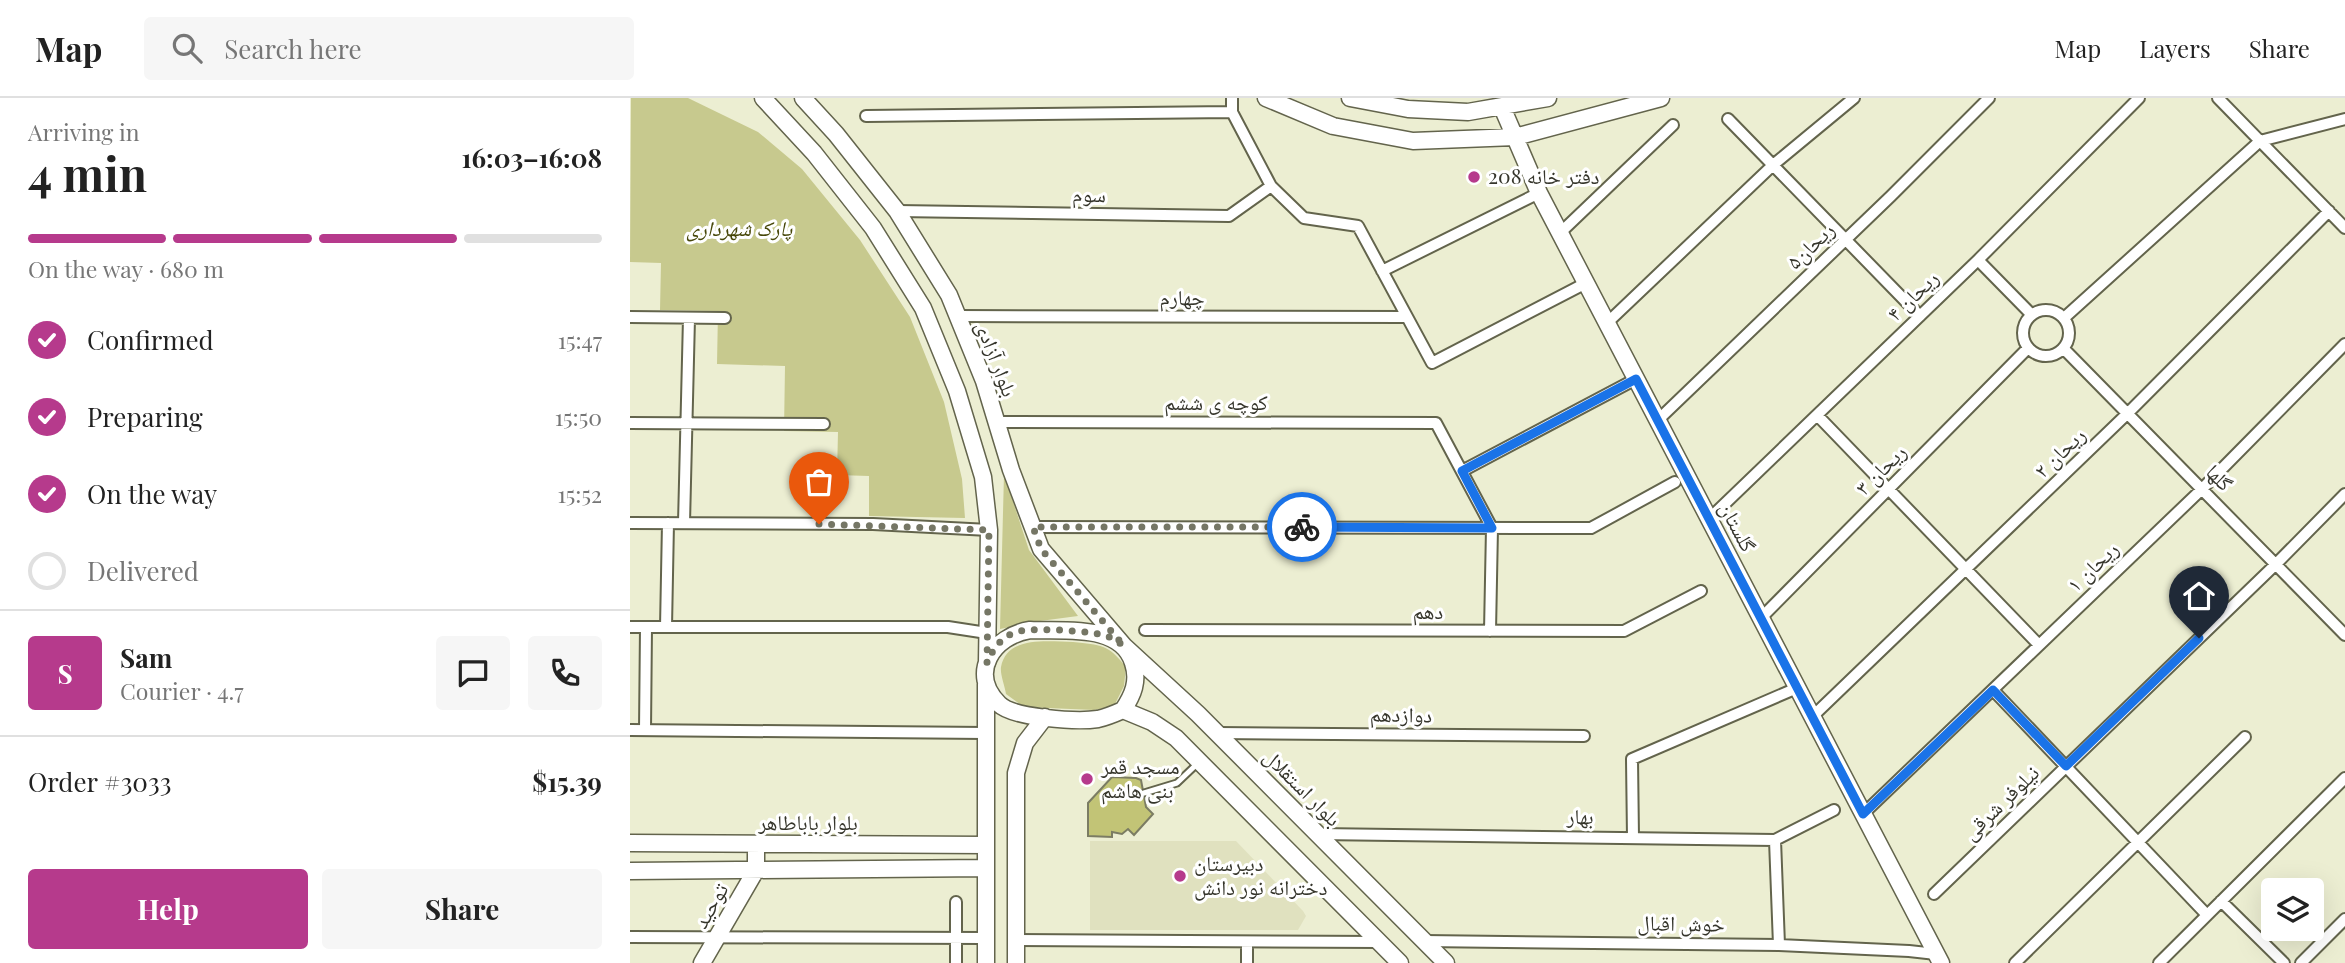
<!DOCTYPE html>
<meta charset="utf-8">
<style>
body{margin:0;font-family:"Playfair Display","Noto Naskh Arabic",serif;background:#f6f6f6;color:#222;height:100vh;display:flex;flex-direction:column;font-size:26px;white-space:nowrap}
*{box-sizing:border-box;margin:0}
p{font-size:23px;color:#767676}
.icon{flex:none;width:38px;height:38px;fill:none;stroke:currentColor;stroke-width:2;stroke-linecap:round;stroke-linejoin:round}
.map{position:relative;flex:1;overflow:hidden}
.side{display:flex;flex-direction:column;background:#fff;width:630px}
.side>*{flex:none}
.buttons{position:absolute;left:1631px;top:780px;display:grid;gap:14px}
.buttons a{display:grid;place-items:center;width:63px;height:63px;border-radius:7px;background:#fff;box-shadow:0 7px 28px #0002;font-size:35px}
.pin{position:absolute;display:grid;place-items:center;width:60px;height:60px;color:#fff;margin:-72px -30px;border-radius:50% 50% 50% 0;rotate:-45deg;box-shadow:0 0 7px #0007}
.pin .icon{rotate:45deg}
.courier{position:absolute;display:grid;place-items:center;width:70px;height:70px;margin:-35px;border:5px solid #1a73e8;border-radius:50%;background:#fff;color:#222;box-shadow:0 2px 9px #0007}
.headline em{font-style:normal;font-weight:700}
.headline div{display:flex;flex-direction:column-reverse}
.headline{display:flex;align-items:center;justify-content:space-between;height:119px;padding:0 28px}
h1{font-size:46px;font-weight:700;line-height:52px}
.bar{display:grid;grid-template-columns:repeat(4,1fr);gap:10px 7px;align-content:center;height:84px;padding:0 28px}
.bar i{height:9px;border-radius:5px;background:#e0e0e0}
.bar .selected{background:#b63a8c}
.bar p{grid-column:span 4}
.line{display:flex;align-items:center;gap:18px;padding:0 28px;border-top:2px solid #e0e0e0}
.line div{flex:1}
.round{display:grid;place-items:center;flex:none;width:74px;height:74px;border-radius:7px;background:#f6f6f6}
ol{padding:0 28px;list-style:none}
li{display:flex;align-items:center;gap:21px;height:77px}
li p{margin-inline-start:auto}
li .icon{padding:7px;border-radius:50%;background:#b63a8c;color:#fff;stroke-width:4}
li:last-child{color:#767676}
li i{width:38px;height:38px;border:4px solid #e0e0e0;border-radius:50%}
.primary-button{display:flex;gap:14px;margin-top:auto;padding:14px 28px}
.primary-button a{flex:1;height:80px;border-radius:7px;background:#b63a8c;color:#fff;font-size:28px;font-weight:700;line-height:80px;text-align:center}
.primary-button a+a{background:#f6f6f6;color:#222}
header{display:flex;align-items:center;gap:42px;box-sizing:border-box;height:98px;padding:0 35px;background:#fff;border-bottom:2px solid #e0e0e0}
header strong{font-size:33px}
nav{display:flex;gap:38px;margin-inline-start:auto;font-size:24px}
.search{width:490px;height:63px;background:#f6f6f6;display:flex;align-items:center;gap:18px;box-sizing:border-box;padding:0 24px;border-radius:7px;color:#767676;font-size:26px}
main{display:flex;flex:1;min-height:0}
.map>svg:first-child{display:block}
.built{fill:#e0e1bf}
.green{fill:#c7c98e}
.building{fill:#c2c476;stroke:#7b7c63;stroke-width:2}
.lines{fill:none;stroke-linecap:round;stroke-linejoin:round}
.lane-casing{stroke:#63644c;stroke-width:9}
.street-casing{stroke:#63644c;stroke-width:14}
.secondary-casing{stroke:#63644c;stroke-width:19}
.lane{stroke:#fff;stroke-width:5}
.street{stroke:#fff;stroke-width:10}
.secondary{stroke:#fff;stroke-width:16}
.done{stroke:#757665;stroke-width:7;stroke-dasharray:0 12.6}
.route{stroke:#1a73e8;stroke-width:9}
.poi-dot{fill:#b63a8c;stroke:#fff;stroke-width:2.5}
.labels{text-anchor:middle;stroke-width:6;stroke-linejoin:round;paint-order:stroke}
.poi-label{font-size:21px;fill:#35352b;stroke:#fff;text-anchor:start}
.street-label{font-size:21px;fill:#35352b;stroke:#fff}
.park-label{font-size:21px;font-style:italic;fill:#474709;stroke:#fff}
</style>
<header>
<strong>Map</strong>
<div class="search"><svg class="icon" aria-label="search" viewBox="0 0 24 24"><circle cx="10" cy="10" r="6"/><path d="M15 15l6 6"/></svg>Search here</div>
<nav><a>Map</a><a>Layers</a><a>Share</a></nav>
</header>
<main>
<section class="side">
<div class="headline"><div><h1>4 min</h1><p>Arriving in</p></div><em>16:03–16:08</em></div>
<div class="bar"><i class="selected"></i><i class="selected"></i><i class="selected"></i><i></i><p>On the way · 680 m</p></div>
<ol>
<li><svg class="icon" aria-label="check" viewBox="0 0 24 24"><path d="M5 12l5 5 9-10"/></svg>Confirmed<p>15:47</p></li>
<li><svg class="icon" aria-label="check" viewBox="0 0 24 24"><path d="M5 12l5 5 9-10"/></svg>Preparing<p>15:50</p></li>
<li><svg class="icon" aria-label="check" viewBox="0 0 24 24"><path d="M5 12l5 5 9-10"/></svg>On the way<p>15:52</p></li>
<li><i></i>Delivered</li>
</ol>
<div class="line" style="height:126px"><b class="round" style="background:#b63a8c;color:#fff">S</b><div><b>Sam</b><p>Courier · 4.7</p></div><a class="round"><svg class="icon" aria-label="chat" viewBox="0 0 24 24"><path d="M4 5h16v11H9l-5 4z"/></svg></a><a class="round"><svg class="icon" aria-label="phone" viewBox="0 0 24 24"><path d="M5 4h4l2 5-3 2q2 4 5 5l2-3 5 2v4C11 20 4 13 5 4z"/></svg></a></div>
<div class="line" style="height:91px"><div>Order #3033</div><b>$15.39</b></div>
<div class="primary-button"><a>Help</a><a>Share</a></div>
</section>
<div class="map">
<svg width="1715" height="865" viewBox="0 0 1715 865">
<rect width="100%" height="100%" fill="#eceed2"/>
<path class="built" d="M460 743H606L673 813 676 818 668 832H460Z"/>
<path class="green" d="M1 0H58L128 34 172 71 230 142 280 219 314 304 332 381 335 420 239 418V378L207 377 208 334 154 333 155 268 87 266 88 213 30 212 31 165 0 164Z
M374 376 399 452 448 518 410 523 370 531Z
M443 544C471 547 478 546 496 569L494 588 484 608 464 612 394 609 376 596C375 588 370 577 371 569 377 537 419 544 443 544Z"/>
<path class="building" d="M482 679 506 680 511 682 516 709 523 716 504 737 498 731 492 736 482 734V739L458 738V705Z"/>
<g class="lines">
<g class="lane-casing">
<path id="lane" d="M514 695 547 685 567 666"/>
</g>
<g class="street-casing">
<path id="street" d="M602 0V14L641 88 674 120 728 128 802 265 956 185
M1588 0 1715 130
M236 18 602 14
M1098 21 1290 218
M267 113 599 118 641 88
M930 135 1043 27
M1348 162 1402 217
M752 173 909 95
M1393 235a23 23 0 1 1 46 0a23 23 0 1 1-46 0Z
M328 218 777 219
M0 219 95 220
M1434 220 1630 43 1715 21
M977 225 1143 67 1224 0
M1434 251 1715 537
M1187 317 1409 547
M1028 322 1261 98 1359 0
M367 324 806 325 862 430 860 533
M0 325 194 326
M832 373 1006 281
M1079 421 1348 162 1509 0
M0 425 243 426 359 432
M54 425 59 220
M403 429 961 430 1045 384
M1131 520 1398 250
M0 529H318L357 535
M36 529 38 425
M515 532 994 533 1071 493
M1363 592 1577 817
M1182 619 1498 315 1699 113
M0 632 356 635
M15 632 16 529
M587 635 954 638
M1233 716 1572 391 1715 246
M688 736 1145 742 1204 712
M1003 739 1002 661 1167 590
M1145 742 1149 847
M1304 796 1646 466 1715 396
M1591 803 1654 865
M0 839 356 840
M386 842 750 844
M794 843 1149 847 1279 853 1306 856
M326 865V804
M617 865V844
M1385 865 1615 639
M1529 865 1715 680
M1671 865 1715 821"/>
</g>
<g class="secondary-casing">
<path id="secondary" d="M133 0 184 55 243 130 293 210 327 293 353 379 359 432 357 565
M173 0 206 36 267 113 319 197 354 283 381 372 411 451 494 548 568 616 816 865
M636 0 703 28 783 43 885 39 1031 0
M720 0 778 11 838 14 918 0
M872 9 909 95 1311 865
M400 532C433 534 491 525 503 565 509 583 503 597 493 612 484 616 477 619 468 621 447 624 383 620 369 606 338 575 363 538 400 532Z
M493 612 522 624 546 640 770 865
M0 745 356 747
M0 773 356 770
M72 865 126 772V746
M356 865V586
M386 865V675L395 645 415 619"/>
</g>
<use href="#lane" class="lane"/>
<use href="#street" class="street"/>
<use href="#secondary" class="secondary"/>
</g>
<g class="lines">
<path class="done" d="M189 426 359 432 357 565C363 551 371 539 386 534 402 529 453 533 469 536 479 538 486 542 494 548L411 451 403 429H672"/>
<path class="route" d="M672 429 862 430 832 373 1006 281 1233 716 1363 592 1436 668 1569 540"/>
</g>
<g class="poi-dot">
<circle cx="844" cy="79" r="7"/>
<circle cx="457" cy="681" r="7"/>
<circle cx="550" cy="778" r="7"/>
</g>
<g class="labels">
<g class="poi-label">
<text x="858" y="86">دفتر خانه 208</text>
<text x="471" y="676">مسجد قمر<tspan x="471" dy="24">بنی هاشم</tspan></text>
<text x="564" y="773">دبیرستان<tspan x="564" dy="24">دخترانه نور دانش</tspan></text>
</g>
<g class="street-label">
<text transform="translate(459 97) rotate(1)" y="7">سوم</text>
<text transform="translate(1181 148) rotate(-44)" y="7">ریحان۵</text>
<text transform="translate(1283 198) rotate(-44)" y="7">ریحان ۴</text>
<text x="552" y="207">چهارم</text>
<text transform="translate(366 261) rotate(69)" y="7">بلوار آزادی</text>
<text x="586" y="312">کوچه ی ششم</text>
<text transform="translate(1430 355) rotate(-44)" y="7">ریحان ۲</text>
<text transform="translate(1251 372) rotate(-45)" y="7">ریحان ۳</text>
<text transform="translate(1589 380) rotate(46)" y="7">گلها</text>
<text transform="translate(1107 429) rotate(62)" y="7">گلستان</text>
<text transform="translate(1463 469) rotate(-44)" y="7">ریحان ۱</text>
<text x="798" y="521">دهم</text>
<text transform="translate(771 617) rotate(1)" y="7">دوازدهم</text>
<text transform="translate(672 690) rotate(45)" y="7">بلوار استقلال</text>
<text transform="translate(1371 705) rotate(-44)" y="7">نیلوفر شرقی</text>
<text x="950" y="726">بهار</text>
<text x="178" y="732">بلوار باباطاهر</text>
<text transform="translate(81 808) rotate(-60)" y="7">توحید</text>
<text transform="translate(1051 826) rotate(1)" y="7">خوش اقبال</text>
</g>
<g class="park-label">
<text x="109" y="138">پارک شهرداری</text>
</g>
</g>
</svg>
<div class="buttons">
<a><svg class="icon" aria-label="layers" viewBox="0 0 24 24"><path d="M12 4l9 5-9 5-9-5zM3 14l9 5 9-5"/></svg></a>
</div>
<div class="pin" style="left:189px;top:426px;background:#ea580c"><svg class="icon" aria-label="bag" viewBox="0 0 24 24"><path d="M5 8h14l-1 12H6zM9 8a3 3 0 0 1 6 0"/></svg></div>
<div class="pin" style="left:1569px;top:540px;background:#1f2937"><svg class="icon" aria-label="home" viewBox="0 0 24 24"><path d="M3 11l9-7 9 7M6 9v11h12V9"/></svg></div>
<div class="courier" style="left:672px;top:429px"><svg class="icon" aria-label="bike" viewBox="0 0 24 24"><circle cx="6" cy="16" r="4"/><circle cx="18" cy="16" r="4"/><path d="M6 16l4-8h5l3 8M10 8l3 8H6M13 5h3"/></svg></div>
</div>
</main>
